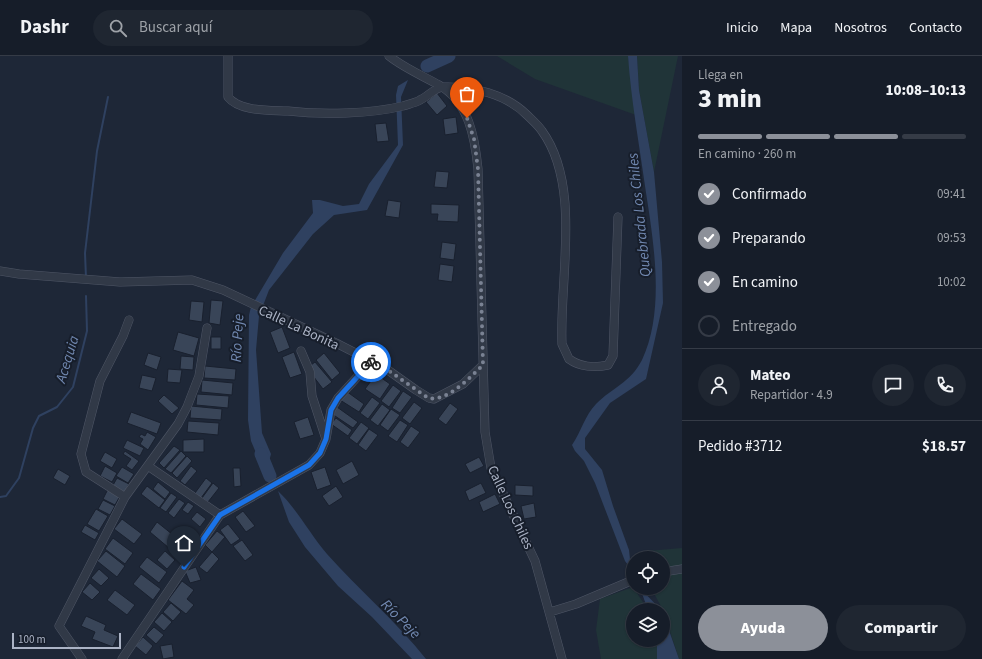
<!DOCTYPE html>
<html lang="es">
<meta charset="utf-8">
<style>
body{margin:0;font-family:"Source Sans 3",sans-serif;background:#1f2631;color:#f1f3f6;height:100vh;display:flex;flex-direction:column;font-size:15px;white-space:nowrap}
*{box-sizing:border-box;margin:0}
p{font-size:13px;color:#9ea2a8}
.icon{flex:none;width:22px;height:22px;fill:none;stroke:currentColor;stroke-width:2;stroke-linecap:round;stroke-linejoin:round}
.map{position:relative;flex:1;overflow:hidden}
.panel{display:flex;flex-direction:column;background:#161d29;width:300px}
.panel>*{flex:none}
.tools{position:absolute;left:626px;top:495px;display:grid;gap:8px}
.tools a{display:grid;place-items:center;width:44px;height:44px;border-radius:50%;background:#161d29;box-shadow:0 1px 3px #0004,0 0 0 1px #353b46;font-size:20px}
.scale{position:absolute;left:12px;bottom:10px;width:109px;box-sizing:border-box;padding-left:4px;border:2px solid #abb3c5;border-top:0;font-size:11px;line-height:14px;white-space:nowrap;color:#abb3c5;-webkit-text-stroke:3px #171e2b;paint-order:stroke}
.pin{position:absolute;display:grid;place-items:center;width:34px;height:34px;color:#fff;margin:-41px -17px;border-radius:50% 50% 50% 0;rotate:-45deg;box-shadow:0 0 4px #0007}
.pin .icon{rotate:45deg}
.courier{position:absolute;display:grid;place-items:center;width:40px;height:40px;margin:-20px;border:3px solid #1a73e8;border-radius:50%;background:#fff;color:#222;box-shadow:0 1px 5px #0007}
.summary em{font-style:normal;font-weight:800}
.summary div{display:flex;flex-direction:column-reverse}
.summary{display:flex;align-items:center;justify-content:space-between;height:68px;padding:0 16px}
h1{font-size:26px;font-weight:800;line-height:30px}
.bar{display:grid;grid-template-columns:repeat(4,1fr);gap:6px 4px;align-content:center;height:48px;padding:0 16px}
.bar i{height:5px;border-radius:3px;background:#353b46}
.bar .active{background:#8c9099}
.bar p{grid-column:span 4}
.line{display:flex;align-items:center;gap:10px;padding:0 16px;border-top:1px solid #353b46}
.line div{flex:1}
.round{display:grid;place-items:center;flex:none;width:42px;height:42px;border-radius:21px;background:#1f2631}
ol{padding:0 16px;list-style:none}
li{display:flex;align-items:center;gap:12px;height:44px}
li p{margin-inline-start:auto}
li .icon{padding:4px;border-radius:50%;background:#8c9099;color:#fff;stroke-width:4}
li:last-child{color:#9ea2a8}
li i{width:22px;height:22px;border:2px solid #353b46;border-radius:50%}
.primary-button{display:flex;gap:8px;margin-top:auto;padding:8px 16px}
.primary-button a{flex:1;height:46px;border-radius:24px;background:#8c9099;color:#fff;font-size:16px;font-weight:800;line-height:46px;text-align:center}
.primary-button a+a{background:#1f2631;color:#f1f3f6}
header{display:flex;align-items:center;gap:24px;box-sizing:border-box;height:56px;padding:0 20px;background:#161d29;border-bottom:1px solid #353b46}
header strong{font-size:19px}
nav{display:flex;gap:22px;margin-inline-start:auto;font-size:14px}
.search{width:280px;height:36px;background:#1f2631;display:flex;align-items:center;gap:10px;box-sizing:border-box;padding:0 14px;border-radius:22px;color:#9ea2a8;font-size:15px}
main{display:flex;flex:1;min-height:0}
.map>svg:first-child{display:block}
.green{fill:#203438}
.water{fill:#2f4160}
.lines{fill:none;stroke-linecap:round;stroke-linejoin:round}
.stream{stroke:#2f4160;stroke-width:2}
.river{stroke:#2f4160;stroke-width:13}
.building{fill:#394558;stroke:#19202e}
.street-casing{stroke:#4f5666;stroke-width:9}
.street{stroke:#313947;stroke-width:8}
.done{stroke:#7a8293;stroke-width:4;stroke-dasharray:0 7.2}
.route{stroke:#1a73e8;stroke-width:5}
.labels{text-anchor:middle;stroke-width:4;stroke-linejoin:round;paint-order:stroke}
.street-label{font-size:14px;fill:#abb3c5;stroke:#171e2b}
.water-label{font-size:15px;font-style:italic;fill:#7188b0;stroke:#171e2b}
</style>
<header>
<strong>Dashr</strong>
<div class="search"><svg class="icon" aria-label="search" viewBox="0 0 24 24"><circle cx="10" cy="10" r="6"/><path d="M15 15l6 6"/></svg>Buscar aquí</div>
<nav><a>Inicio</a><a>Mapa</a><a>Nosotros</a><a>Contacto</a></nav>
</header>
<main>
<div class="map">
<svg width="682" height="603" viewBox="0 0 682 603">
<rect width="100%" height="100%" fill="#1e2737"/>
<path class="green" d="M497 0H628L636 59 535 23Z
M637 0H678L654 116 639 34Z
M682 492V603H679L663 554 651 532H663V502H641L647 495Z
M633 531 648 554H633V584H657V603H601L596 574 600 543Z"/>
<path class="water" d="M628 0H637L639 34 654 116 662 206 663 247 646 323 610 347 585 382V393L602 414 613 450 629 494 631 513 625 505 595 427 584 405 575 395 572 389C581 376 585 359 596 348 613 331 630 327 642 304 666 253 653 183 645 130 639 87 631 43 628 0Z
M408 24 401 41 403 89 367 154 334 159 313 178 269 234 259 260 256 294 262 377 271 398 267 413 262 411 251 385 248 364 249 259 251 251 283 197 313 157 312 144H320L343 150 359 148 369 128 398 89 396 39 398 30Z
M278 435C297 453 310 478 327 498 359 534 396 565 426 603H412L372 561 338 530 305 491 289 466Z
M640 532 661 554H648Z
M663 557 679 603H657V584H663Z"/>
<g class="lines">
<path class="stream" d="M86 222 85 197 97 95 108 41
M0 441 6 440 19 422 33 372 39 360 57 351 73 331 87 275 86 240
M631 511 633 516"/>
<path class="river" d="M427 10 449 0
M261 398 270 420"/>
</g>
<path class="building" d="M437 37 447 50 437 59 426 46Z
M456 61 458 77 445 79 443 63Z
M386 67 389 85 377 86 375 68Z
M436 115 449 116 447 132 434 131Z
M388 144 401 146 399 162 385 160Z
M431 148 459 149 458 166 437 165 438 158H431Z
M442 186 456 188 454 204 440 202Z
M440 208 454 210 452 226 438 224Z
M211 244 223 245 220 269 209 267Z
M191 245 204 246 202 266 189 264Z
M282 271 290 292 278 297 270 276Z
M178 276 199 282 194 300 173 294Z
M211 281H221V293H211Z
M294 296 302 318 290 322 282 301Z
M148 297 161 301 157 314 144 309Z
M324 297 340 317 332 324 316 304Z
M181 300 194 301 193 314 180 313Z
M315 306 332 326 323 333 307 312Z
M205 310 236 313 235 324 204 322Z
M168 313 182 314 180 327 167 326Z
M376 318 390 328 380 343 365 333Z
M142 319 156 322 152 335 139 332Z
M202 324 233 327 232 339 201 336Z
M393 329 401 335 389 351 381 345Z
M346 335 364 348 359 356 340 344Z
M403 335 412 341 400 357 392 352Z
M197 338 229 340 228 352 196 349Z
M164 339 179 352 172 358 158 345Z
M372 341 380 347 368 363 360 357Z
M414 346 422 352 410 368 402 362Z
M450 347 458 353 446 369 438 363Z
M382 348 390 354 378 370 370 364Z
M191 350 222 353 221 364 190 362Z
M337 351 358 366 353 372 332 358Z
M391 353 400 359 388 375 380 369Z
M131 356 161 367 157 378 127 367Z
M308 361 314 379 300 383 294 366Z
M336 362 352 374 348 380 331 368Z
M400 364 408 369 397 386 388 380Z
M188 365 219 367 218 379 187 376Z
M361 366 369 372 357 388 349 382Z
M411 370 420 376 408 392 400 386Z
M369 373 378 379 366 395 358 389Z
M147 376 156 381 148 394 140 388 143 383 139 381 141 378 145 380Z
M204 383V396H183V384Z
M127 384 144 392 140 400 123 392Z
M174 390 180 394 164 412 159 407Z
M125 395 139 405 132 414 126 410 131 403 123 398Z
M181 395 186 400 171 417 165 413Z
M105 396 117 403 112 412 100 405Z
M187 400 192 405 177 422 172 417Z
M479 401 484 410 470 417 465 408Z
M352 405 359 419 343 428 336 414Z
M105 410 117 417 112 426 100 420Z
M191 410 197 415 185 429 180 425Z
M122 411 134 418 128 427 116 420Z
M325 411 331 429 317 434 311 416Z
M233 412H240L241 430 234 431Z
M58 413 70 420 65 429 53 422Z
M117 422 129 428 124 437 112 431Z
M206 422 212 427 201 442 195 437Z
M158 426 170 436 165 443 153 433Z
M213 427 219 432 208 446 202 442Z
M481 427 486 437 469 445 465 435Z
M515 429 533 430V440L515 439Z
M147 430 165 444 159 452 141 438Z
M336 430 343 441 329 450 322 440Z
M108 433 120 440 115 449 103 443Z
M171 437 177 441 166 456 160 452Z
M495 438 500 448 483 456 479 446Z
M179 443 185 447 174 462 168 457Z
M103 444 115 450 110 459 98 453Z
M188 446 194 450 188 458 182 454Z
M534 447 536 461 524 463 521 450Z
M96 453 108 460 99 475 87 468Z
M243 455 255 470 246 476 235 461Z
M197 456 206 463 200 471 191 463Z
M122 463 142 478 134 488 114 473Z
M157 466 183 487 175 497 150 476Z
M228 468 240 483 231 489 220 474Z
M85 469 99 477 95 484 81 476Z
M217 475 225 481 212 496 205 489Z
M113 482 133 497 125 508 105 493Z
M242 484 253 499 245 505 233 490Z
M106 495 125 510 117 521 97 505Z
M165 495 175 504 167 513 157 504Z
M212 496 219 503 207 517 199 511Z
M147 501 167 516 159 527 139 511Z
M196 511 201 524 190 527 185 515Z
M99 513 109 522 101 530 91 522Z
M141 518 161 533 153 544 133 528Z
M182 525 194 534 187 543 194 549 186 558 168 544Z
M90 527 100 536 92 544 82 536Z
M115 534 135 549 127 559 107 544Z
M171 547 181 556 173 565 163 556Z
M162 557 172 566 164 575 154 566Z
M86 560 106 569 104 574 118 580 113 591 92 583 95 576 81 570Z
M154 571 164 579 156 588 146 579Z
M143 581 153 590 146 599 135 590Z
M172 588 174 601 163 603 160 590Z"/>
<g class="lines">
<g class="street-casing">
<path id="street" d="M228 0V41C240 56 270 54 288 55 322 59 370 58 403 50 409 48 415 47 420 44 427 41 436 31 443 31 473 30 506 38 527 59 532 64 538 69 542 75 582 130 559 224 562 288L569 303C580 311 595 312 608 309L613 300 618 161
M389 0C404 12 423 20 439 29 469 46 475 82 478 113L485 376 491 412 535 505 562 603
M0 215 19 218 120 226 192 224 223 234 336 287 385 312 416 334 429 342 434 343 463 328 483 309
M301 295 310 316 312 340 326 383
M148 410 220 459
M125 441 86 416 81 398 100 325 123 280 129 264
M663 516 682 513
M550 556 576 548 633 524
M82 603 59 570 125 441 178 368 187 351 199 320 207 272
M122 603 220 459 309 409 320 397 326 383 331 354 338 342 371 306"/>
</g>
<use href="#street" class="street"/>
</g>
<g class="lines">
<path class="done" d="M371 306 385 312 428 342C448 346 470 321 483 309L478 113 474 83 467 62"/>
<path class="route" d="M184 511 220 459 309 409 320 397 326 383 331 354 338 342 371 306"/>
</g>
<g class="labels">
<g class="street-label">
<text transform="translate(299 271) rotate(25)" y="5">Calle La Bonita</text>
<text transform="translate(511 451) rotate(65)" y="5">Calle Los Chiles</text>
</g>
<g class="water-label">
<text transform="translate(639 159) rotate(-96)" y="5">Quebrada Los Chiles</text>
<text transform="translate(237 282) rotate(-87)" y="5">Río Peje</text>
<text transform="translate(67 303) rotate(-73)" y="5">Acequia</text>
<text transform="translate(401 563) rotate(45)" y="5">Río Peje</text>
</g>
</g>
</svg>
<div class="tools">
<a><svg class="icon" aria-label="locate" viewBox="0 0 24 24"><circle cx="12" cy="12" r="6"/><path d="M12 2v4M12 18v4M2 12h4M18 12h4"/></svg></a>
<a><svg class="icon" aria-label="layers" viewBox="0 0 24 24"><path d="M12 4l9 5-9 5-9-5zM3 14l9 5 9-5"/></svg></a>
</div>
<div class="scale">100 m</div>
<div class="pin" style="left:467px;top:62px;background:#ea580c"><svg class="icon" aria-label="bag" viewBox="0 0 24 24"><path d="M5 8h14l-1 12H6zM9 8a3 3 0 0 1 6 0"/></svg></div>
<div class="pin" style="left:184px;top:511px;background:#1f2937"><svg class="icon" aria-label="home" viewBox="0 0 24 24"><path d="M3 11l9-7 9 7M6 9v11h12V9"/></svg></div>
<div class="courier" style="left:371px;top:306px"><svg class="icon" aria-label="bike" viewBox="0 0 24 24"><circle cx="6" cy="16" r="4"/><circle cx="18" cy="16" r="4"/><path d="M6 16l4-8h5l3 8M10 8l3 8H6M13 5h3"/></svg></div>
</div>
<section class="panel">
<div class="summary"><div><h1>3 min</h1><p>Llega en</p></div><em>10:08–10:13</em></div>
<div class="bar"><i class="active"></i><i class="active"></i><i class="active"></i><i></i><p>En camino · 260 m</p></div>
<ol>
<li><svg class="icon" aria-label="check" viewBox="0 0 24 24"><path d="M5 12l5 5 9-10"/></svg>Confirmado<p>09:41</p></li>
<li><svg class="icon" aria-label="check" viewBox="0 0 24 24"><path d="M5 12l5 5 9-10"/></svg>Preparando<p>09:53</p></li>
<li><svg class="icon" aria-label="check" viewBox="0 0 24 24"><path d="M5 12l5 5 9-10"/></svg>En camino<p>10:02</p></li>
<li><i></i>Entregado</li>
</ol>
<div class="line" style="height:72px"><a class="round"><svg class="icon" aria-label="person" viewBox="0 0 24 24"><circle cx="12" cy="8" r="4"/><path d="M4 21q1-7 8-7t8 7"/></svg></a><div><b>Mateo</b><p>Repartidor · 4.9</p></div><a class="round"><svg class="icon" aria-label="chat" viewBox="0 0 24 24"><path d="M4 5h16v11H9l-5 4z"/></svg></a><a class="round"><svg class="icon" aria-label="phone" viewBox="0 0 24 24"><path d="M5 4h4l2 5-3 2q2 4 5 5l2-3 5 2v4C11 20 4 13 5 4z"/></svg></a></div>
<div class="line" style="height:52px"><div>Pedido #3712</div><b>$18.57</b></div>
<div class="primary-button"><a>Ayuda</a><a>Compartir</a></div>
</section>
</main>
